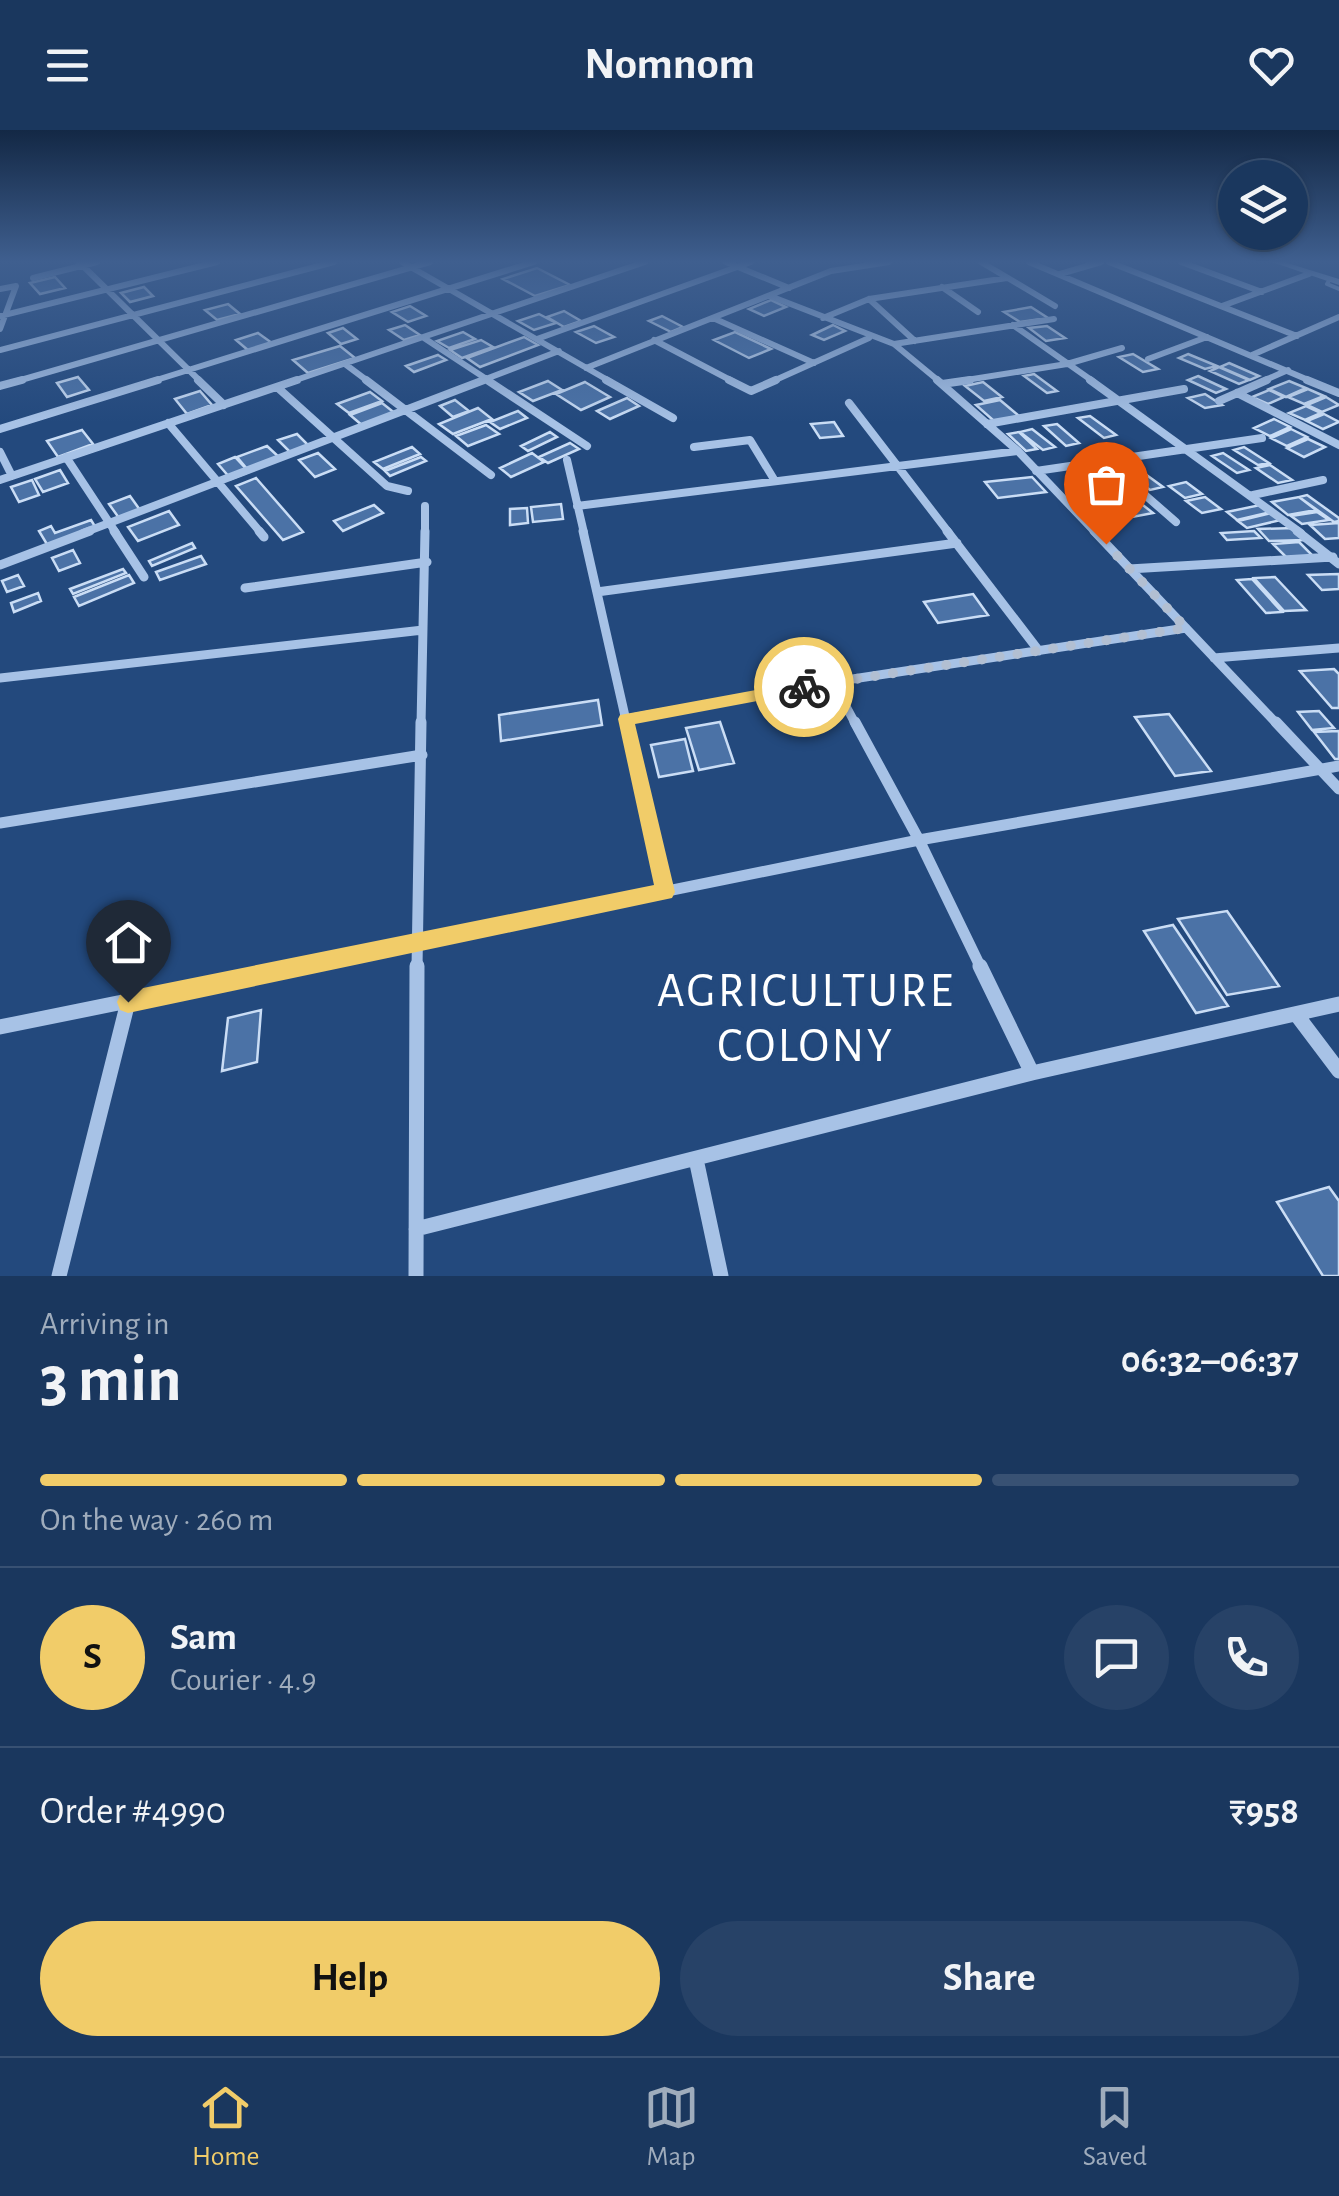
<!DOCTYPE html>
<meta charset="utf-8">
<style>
body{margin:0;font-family:"Alegreya Sans",sans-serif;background:#274267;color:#f1f3f6;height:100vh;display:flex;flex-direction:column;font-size:38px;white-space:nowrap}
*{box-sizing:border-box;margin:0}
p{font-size:32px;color:#9facbc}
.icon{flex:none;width:55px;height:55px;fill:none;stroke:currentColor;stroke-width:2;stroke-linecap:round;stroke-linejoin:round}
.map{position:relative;height:1146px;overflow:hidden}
.sheet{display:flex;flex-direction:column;background:#1a375e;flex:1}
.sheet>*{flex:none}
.buttons{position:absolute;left:1218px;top:30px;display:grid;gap:20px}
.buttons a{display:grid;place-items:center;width:90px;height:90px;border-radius:50%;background:#1a375e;box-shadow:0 2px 8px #0004,0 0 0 2px #385173;font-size:50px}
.pin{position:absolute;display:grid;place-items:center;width:85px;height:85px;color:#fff;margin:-102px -42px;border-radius:50% 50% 50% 0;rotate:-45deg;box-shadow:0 0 10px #0007}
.pin .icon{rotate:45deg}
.courier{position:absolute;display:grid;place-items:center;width:100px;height:100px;margin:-50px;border:8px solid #f1cc69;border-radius:50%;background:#fff;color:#222;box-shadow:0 2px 12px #0007}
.summary em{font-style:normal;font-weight:600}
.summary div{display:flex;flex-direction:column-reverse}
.summary{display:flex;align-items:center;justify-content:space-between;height:170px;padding:0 40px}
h1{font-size:65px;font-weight:600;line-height:75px}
.bar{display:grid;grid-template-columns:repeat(4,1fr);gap:15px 10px;align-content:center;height:120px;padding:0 40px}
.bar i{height:12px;border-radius:8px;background:#385173}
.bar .active{background:#f1cc69}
.bar p{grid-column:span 4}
.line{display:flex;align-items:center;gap:25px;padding:0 40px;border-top:2px solid #385173}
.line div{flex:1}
.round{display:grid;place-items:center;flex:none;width:105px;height:105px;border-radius:52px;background:#274267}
.button{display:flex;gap:20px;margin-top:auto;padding:20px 40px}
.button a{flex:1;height:115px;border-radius:60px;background:#f1cc69;color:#111;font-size:40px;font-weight:600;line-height:115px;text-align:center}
.button a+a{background:#274267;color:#f1f3f6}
header{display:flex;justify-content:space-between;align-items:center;height:130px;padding:0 40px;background:#1a375e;font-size:45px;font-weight:600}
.menu{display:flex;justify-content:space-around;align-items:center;height:140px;border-top:2px solid #385173;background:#1a375e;font-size:28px;color:#9facbc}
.menu a{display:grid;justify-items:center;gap:5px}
.menu .active{color:#f1cc69}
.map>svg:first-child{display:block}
.building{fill:#4b72a6;stroke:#caddf5;stroke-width:2.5}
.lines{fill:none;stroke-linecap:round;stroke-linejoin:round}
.service{stroke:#a7c2e6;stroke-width:4}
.minor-far4{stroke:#a7c2e6;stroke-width:6}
.minor-far3{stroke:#a7c2e6;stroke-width:8}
.minor-far2{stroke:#a7c2e6;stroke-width:9}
.minor-far1{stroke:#a7c2e6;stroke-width:11}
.minor{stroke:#a7c2e6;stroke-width:15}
.tertiary{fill:#a7c2e6;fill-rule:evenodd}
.route{fill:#f1cc69}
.done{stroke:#b2bfd2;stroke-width:10;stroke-dasharray:0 18}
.labels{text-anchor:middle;stroke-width:8;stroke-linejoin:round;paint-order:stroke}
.near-neighbourhood-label{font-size:48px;letter-spacing:2.5px;fill:#fff;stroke:#23497d}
</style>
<header><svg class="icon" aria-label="menu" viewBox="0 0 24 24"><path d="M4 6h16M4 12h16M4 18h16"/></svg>Nomnom<svg class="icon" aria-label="heart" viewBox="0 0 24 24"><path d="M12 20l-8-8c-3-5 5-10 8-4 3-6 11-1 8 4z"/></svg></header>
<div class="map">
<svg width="1339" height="1146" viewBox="0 0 1339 1146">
<rect width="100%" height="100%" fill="#23497d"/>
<path class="building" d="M537 138 570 155 535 166 503 149Z
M55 147 65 158 40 164 30 153Z
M144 157 153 166 130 172 121 163Z
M771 170 786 177 764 186 749 179Z
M228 174 240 184 217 190 205 180Z
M410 176 426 186 408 192 392 182Z
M1031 177 1048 188 1020 192 1004 182Z
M564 181 581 191 564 197 547 187Z
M539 184 556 193 534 200 518 191Z
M662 186 683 197 671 202 649 191Z
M405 195 420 205 404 210 389 200Z
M833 195 845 201 824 210 812 205Z
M594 196 614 207 596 213 576 202Z
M1047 196 1065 208 1046 211 1029 198Z
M343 198 357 209 341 214 328 203Z
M463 202 475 209 449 218 437 211Z
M735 202 771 219 749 228 714 210Z
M258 203 272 213 249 221 236 210Z
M524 207 538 215 480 237 467 228Z
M481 210 493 217 462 228 450 220Z
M340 216 355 228 308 243 293 230Z
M1133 224 1158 239 1143 242 1119 227Z
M1188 224 1217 236 1205 239 1179 228Z
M438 225 446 230 414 242 406 236Z
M1229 233 1259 246 1250 250 1220 237Z
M1219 237 1249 250 1239 254 1210 241Z
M1034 244 1057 261 1047 263 1024 246Z
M1198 246 1226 259 1216 263 1188 250Z
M78 247 89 260 67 267 57 253Z
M548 251 562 260 533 271 519 262Z
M1289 251 1306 258 1286 267 1269 259Z
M585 252 610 267 581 280 556 264Z
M983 252 1002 267 984 271 965 256Z
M1308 259 1324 266 1304 274 1288 267Z
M1269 260 1284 267 1268 274 1252 267Z
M200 261 212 275 187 284 175 269Z
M370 262 382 271 349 283 337 274Z
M1205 264 1222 275 1205 278 1188 268Z
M1326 267 1339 275 1322 282 1307 275Z
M627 268 639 276 610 289 597 281Z
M455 270 469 281 453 287 440 276Z
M1000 270 1019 286 994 291 976 275Z
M382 273 396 284 363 296 350 285Z
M1306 276 1321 283 1305 290 1289 283Z
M478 278 492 289 453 304 439 294Z
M518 281 527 288 500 299 490 292Z
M1324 284 1339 292 1323 299 1307 291Z
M1090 286 1116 305 1104 308 1078 288Z
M1274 289 1290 297 1270 306 1254 298Z
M834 292 843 306 820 308 811 294Z
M1057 294 1079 313 1066 316 1044 296Z
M486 295 499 304 468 316 456 306Z
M1032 299 1055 317 1043 320 1020 302Z
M1291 299 1307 307 1287 316 1271 308Z
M82 300 93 314 58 327 47 311Z
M550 302 557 307 528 321 521 316Z
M1019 302 1037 319 1026 321 1008 304Z
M297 304 309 316 291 323 278 310Z
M1308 309 1325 317 1304 327 1287 318Z
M570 313 579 319 548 333 539 327Z
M267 316 280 328 248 340 237 327Z
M412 317 420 324 383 339 374 332Z
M1244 317 1269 333 1258 335 1234 320Z
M318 323 335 339 315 347 299 330Z
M532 323 544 332 511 347 500 338Z
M1223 323 1249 340 1237 343 1212 326Z
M235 327 249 342 231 349 218 334Z
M421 327 426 331 390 346 385 341Z
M1270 335 1292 350 1278 353 1256 338Z
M60 340 68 353 43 362 35 349Z
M1141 341 1163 357 1150 360 1129 343Z
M1032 347 1046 362 998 368 985 352Z
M1112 347 1127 358 1108 363 1093 351Z
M256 348 303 402 283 410 236 356Z
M32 350 39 365 19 372 11 357Z
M1090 352 1118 375 1109 377 1081 354Z
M1186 352 1202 364 1185 368 1169 356Z
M1130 360 1142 369 1123 373 1111 364Z
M1307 365 1339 388V391L1334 392 1299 367Z
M130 366 140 380 119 388 109 374Z
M1205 367 1221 379 1202 383 1186 371Z
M1299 367 1316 380 1288 385 1272 372Z
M1139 372 1153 383 1132 387 1119 377Z
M561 374 563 389 533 392 531 377Z
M374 375 383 383 343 401 334 391Z
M1260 375 1271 382 1237 390 1227 382Z
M527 378 528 393 510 395V379Z
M169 381 179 395 138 411 128 397Z
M1317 382 1329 390 1302 394 1291 386Z
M1271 383 1281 390 1247 398 1238 391Z
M91 390 96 398 48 416 39 401 51 396 55 403Z
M1339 393V408L1325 409 1310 395Z
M1294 398 1305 410 1269 411 1258 399Z
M1254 401 1261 408 1227 410 1221 403Z
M1299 412 1314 427 1287 428 1273 414Z
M192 413 195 418 152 436 149 431Z
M73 420 80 433 59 441 52 428Z
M201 426 206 434 160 450 156 442Z
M123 439 126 443 73 464 70 459Z
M1339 444V459L1322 460 1308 445Z
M18 445 24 456 7 462 2 451Z
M129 445 134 453 79 476 74 467Z
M1275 447 1306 480 1284 481 1254 448Z
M1252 449 1282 482 1266 483 1237 450Z
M38 463 41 471 14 482 11 473Z
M973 464 988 485 938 493 924 472Z
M1334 539 1339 544V578H1332L1300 541Z
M598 570 602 595 501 611 499 585Z
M1319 581 1334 598 1312 600 1298 582Z
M1169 584 1211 641 1175 646 1135 587Z
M720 592 734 633 699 640 686 598Z
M1339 601V629H1335L1314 602Z
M685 609 693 641 659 647 651 615Z
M1227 781 1279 856 1227 865 1178 789Z
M1173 795 1228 876 1196 883 1144 801Z
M261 880 257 932 222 941 228 888Z
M1329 1057 1339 1071V1146H1323L1277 1072Z"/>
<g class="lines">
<path class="service" d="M1330 149 1327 154 1339 159"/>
<path class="minor-far4" d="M79 132 201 252
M402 132 611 252
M726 132 789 158
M981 132 1055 176
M1029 132 1313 252
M1109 132 1297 206
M1181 132 1262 162
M1060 144 1101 132
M33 148 97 132
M942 157 978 182
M0 159 16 156 0 199
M770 166 894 214 940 252
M869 169 915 211
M1222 176 1309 144
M0 186 217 132
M713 188 814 233
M823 188 869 169 1007 148
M1013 195 1094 252
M424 208 491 252
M537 209 751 132
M654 210 734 252
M894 214 1054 189
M0 220 334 132
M1252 225 1339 187
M1148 229 1207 207
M345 234 369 252
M586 238 831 141 889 132
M14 252 430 132
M150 252 534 132
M290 252 645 132
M478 252 559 221
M771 252 869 208
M954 252 1067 234 1122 218
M1261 252 1288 240"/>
<path class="minor-far3" d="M198 250 224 275
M366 250 491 345
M487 250 587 316
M606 250 673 288
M729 250 751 261 776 250
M937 250 1018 321 1096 403
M1090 250 1301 403
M1307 250 1339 263
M942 254 970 250
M0 256 22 250
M277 257 387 356 408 361
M1237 263 1339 315
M1219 271 1267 250
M849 273 949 403
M168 293 261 403
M987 294 1184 259
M0 299 158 250
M694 317 750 310 775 351
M0 322 12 346
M66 327 116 403
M567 330 584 403
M1106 331 1176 392
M1036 341 1262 308
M0 350 297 250
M1253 365 1323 350
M577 376 1018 321
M83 403 484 250
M425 403V376"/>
<path class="minor-far2" d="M114 401 144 447
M259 401 264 407
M583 401 627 595
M947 401 1039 521
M1094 401 1278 595
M1297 401 1339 434
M0 435 90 401
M1129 439 1333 427
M245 458 427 432
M597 462 957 413
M1214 528 1339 518
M0 548 423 500
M626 589 833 552
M421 595 425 401
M856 595 833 552 1186 498"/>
<path class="minor-far1" d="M627 592 665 762
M855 592 919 710 981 838
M1276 592 1339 659
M0 693 422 625
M288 838 919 710 1339 636
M417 838 421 592"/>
<path class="minor" d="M980 836 1032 943
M1296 884 1339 941
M0 897 300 836
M696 1029 721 1146
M416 1099 1032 943 1339 874
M59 1146 128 872
M416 1146 417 836"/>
<path class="tertiary" d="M1272 132H1284L1339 149V155Z"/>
</g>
<linearGradient id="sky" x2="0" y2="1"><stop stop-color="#132845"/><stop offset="0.45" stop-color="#3f5f8f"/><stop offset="1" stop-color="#3f5f8f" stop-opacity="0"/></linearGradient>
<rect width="1339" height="292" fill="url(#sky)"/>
<path class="route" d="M804 551 810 553V561L635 594 675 762 672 768 128 883 120 880 117 872 120 865 128 861 654 755 618 589 620 585Z"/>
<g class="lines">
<path class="done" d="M804 557 1186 498 1106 414"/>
</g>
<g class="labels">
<g class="near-neighbourhood-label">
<text x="806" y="876">AGRICULTURE<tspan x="806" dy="55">COLONY</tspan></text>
</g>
</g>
</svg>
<div class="buttons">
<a><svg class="icon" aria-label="layers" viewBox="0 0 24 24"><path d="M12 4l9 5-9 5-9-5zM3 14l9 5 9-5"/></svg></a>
</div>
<div class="pin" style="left:1106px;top:414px;background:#ea580c"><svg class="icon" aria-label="bag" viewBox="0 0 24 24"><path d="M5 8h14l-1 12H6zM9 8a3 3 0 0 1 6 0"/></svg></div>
<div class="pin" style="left:128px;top:872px;background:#1f2937"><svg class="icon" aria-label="home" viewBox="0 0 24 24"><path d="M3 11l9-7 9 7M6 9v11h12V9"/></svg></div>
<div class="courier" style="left:804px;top:557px"><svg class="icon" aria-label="bike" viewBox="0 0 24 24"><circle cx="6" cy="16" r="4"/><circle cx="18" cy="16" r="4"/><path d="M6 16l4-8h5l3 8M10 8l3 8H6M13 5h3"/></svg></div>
</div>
<section class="sheet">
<div class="summary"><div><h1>3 min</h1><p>Arriving in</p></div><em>06:32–06:37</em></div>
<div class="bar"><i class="active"></i><i class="active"></i><i class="active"></i><i></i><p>On the way · 260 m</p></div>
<div class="line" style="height:180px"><b class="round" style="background:#f1cc69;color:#111">S</b><div><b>Sam</b><p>Courier · 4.9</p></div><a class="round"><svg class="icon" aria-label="chat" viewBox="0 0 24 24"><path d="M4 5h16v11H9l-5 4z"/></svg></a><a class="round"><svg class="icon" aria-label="phone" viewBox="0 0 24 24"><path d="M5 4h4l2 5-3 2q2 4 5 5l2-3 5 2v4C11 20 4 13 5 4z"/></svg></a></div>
<div class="line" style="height:130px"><div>Order #4990</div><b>₹958</b></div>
<div class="button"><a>Help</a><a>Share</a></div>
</section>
<nav class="menu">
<a class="active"><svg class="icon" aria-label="home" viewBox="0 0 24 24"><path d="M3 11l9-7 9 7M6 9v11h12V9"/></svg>Home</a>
<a><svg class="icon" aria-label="map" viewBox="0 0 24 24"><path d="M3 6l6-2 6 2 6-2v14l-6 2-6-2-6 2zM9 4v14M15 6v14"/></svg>Map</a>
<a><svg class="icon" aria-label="saved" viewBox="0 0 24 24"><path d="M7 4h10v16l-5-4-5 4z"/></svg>Saved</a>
</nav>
